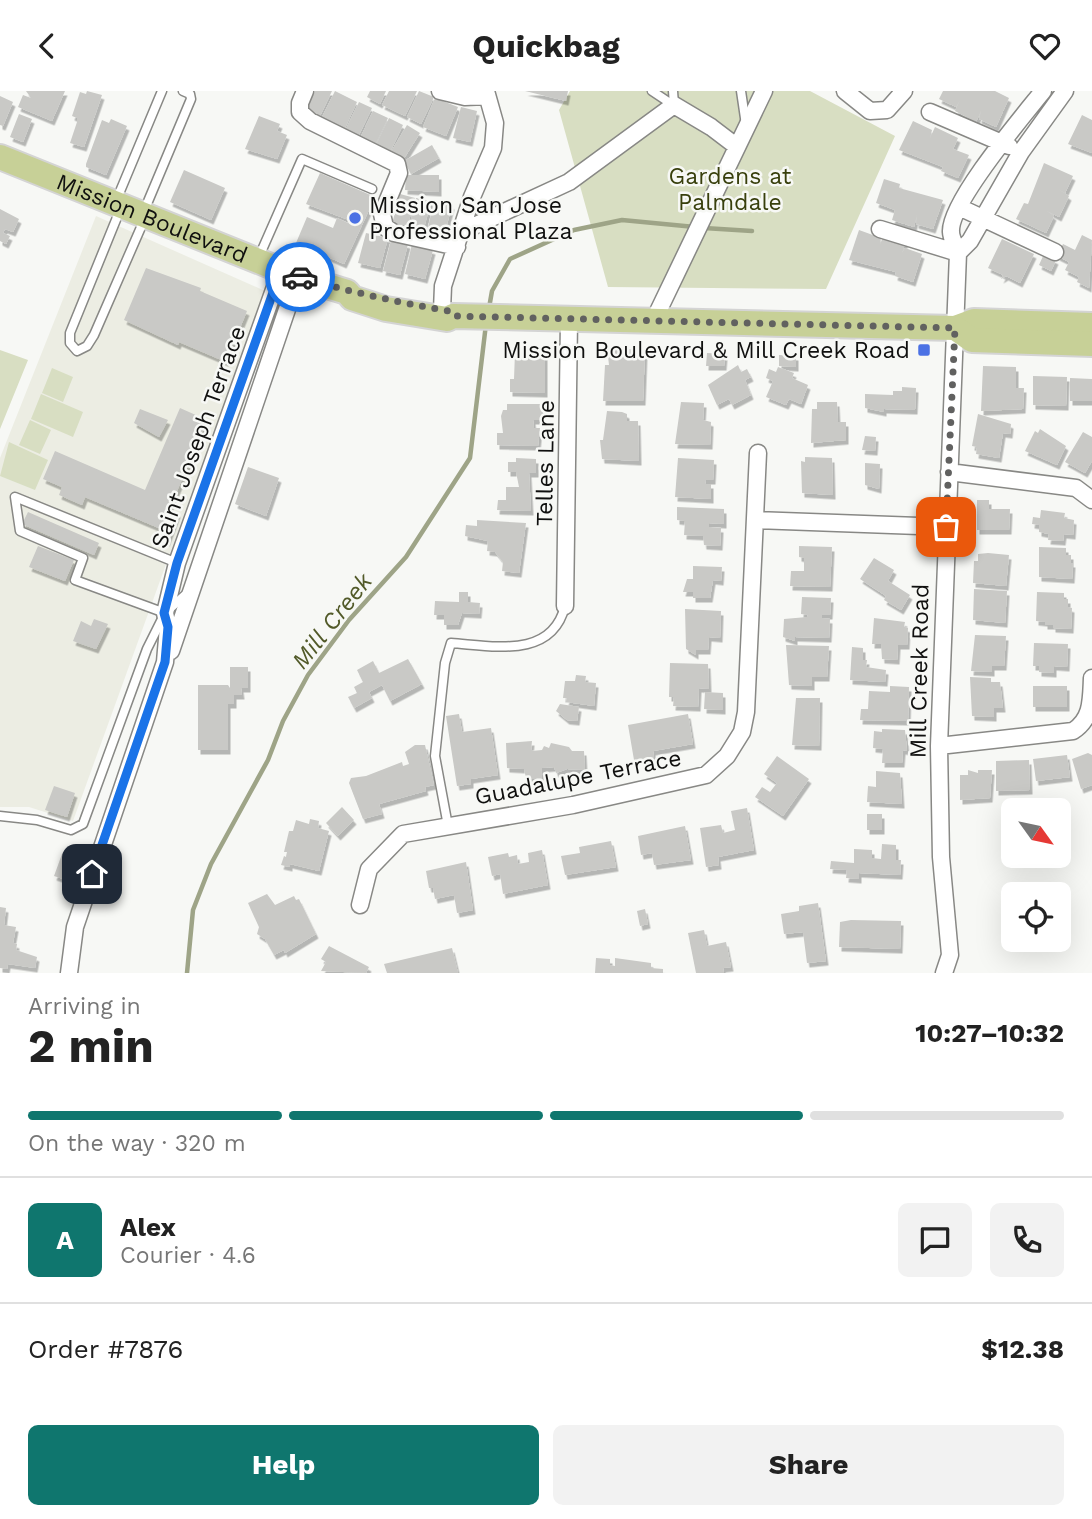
<!DOCTYPE html>
<meta charset="utf-8">
<style>
body{margin:0;font-family:"Work Sans",sans-serif;background:#f2f2f2;color:#222;height:100vh;display:flex;flex-direction:column;font-size:26px;white-space:nowrap}
*{box-sizing:border-box;margin:0}
p{font-size:23px;color:#767676}
.icon{flex:none;width:38px;height:38px;fill:none;stroke:currentColor;stroke-width:2;stroke-linecap:round;stroke-linejoin:round}
.map{position:relative;height:882px;overflow:hidden}
.details{display:flex;flex-direction:column;background:#fff;flex:1}
.details>*{flex:none}
.needle{width:46px;rotate:123deg}
.buttons{position:absolute;left:1001px;top:707px;display:grid;gap:14px}
.buttons a{display:grid;place-items:center;width:70px;height:70px;border-radius:10px;background:#fff;box-shadow:0 7px 28px #0002;font-size:35px}
.pin{position:absolute;display:grid;place-items:center;width:60px;height:60px;color:#fff;margin:-30px;border-radius:14px;box-shadow:0 4px 10px #0006}
.courier{position:absolute;display:grid;place-items:center;width:70px;height:70px;margin:-35px;border:5px solid #1a73e8;border-radius:50%;background:#fff;color:#222;box-shadow:0 2px 9px #0007}
.summary em{font-style:normal;font-weight:700}
.summary div{display:flex;flex-direction:column-reverse}
.summary{display:flex;align-items:center;justify-content:space-between;height:119px;padding:0 28px}
h1{font-size:46px;font-weight:700;line-height:52px}
.bar{display:grid;grid-template-columns:repeat(4,1fr);gap:10px 7px;align-content:center;height:84px;padding:0 28px}
.bar i{height:9px;border-radius:5px;background:#e0e0e0}
.bar .selected{background:#0f766e}
.bar p{grid-column:span 4}
.line{display:flex;align-items:center;gap:18px;padding:0 28px;border-top:2px solid #e0e0e0}
.line div{flex:1}
.round{display:grid;place-items:center;flex:none;width:74px;height:74px;border-radius:10px;background:#f2f2f2}
.primary-button{display:flex;gap:14px;margin-top:auto;padding:14px 28px}
.primary-button a{flex:1;height:80px;border-radius:10px;background:#0f766e;color:#fff;font-size:28px;font-weight:700;line-height:80px;text-align:center}
.primary-button a+a{background:#f2f2f2;color:#222}
header{display:flex;justify-content:space-between;align-items:center;height:91px;padding:0 28px;background:#fff;font-size:32px;font-weight:700}
.map>svg:first-child{display:block}
.built{fill:#ecede3}
.green{fill:#d8dec2}
.lines{fill:none;stroke-linecap:round;stroke-linejoin:round}
.stream{stroke:#9ea487;stroke-width:4.5}
.building{fill:#c9c9c6;filter:url(#shadow)}
.service-casing{stroke:#888885;stroke-width:11}
.minor-casing{stroke:#888885;stroke-width:19}
.primary-casing{stroke:#d4d4d4;stroke-width:28}
.service{stroke:#fff;stroke-width:8}
.minor{stroke:#fff;stroke-width:16}
.primary{stroke:#c7d097;stroke-width:24}
.done{stroke:#616160;stroke-width:7;stroke-dasharray:0 12.6}
.route{stroke:#1a73e8;stroke-width:9}
.poi-dot{fill:#4b71e4;stroke:#f7f8f5;stroke-width:2.5}
.labels{text-anchor:middle;stroke-width:5;stroke-linejoin:round;paint-order:stroke}
.park-label{font-size:23px;fill:#383f0c;stroke:#f7f8f5}
.poi-label{font-size:23px;fill:#10100f;stroke:#f7f8f5;text-anchor:start}
.street-label{font-size:23px;fill:#10100f;stroke:#f7f8f5}
.water-label{font-size:24px;font-style:italic;fill:#525a29;stroke:#f7f8f5}
</style>
<header><svg class="icon" aria-label="back" viewBox="0 0 24 24"><path d="M15 5l-7 7 7 7"/></svg>Quickbag<svg class="icon" aria-label="heart" viewBox="0 0 24 24"><path d="M12 20l-8-8c-3-5 5-10 8-4 3-6 11-1 8 4z"/></svg></header>
<div class="map">
<svg width="1092" height="882" viewBox="0 0 1092 882">
<defs>
<filter id="shadow"><feDropShadow dx="2.5" dy="4.5" stdDeviation="0" flood-color="#0004"/></filter>
</defs>
<rect width="100%" height="100%" fill="#f7f8f5"/>
<path class="built" d="M96 125 265 200 73 730 29 716H0V367Z"/>
<path class="green" d="M570 0H810L895 45 826 198 608 196 559 19Z
M0 259 28 269 0 338Z
M52 277 73 286 63 311 42 302Z
M41 303 83 321 73 346 31 328Z
M30 329 51 339 40 363 19 354Z
M9 351 48 369 35 399 0 385Z"/>
<g class="lines">
<path class="stream" d="M704 137 752 140
M489 217 492 200 510 168 574 139 622 129 695 136
M187 882 193 819 211 773 268 669 283 630 308 584 349 529 406 466 470 367 486 233"/>
</g>
<path class="building" d="M26 0H65L52 30 18 16 23 4 31 7Z
M87 0 102 4 84 56 70 52 77 31V27L72 25 80 1 86 3Z
M315 0H332L320 25 306 19Z
M335 0 357 11 344 39 321 28Z
M370 0H386L380 13 367 6Z
M389 0H417L405 25 382 14Z
M419 0 434 6 421 33 407 26Z
M525 0H568L566 10Z
M943 0H995L1009 7 996 36 979 28 981 20 976 31 955 20 960 9 956 16 939 8Z
M0 5 13 11 3 35 0 34Z
M435 7 458 16 446 45 423 36Z
M359 11 372 17 358 46 345 40Z
M461 16 477 20 470 51 453 47Z
M373 20 388 27 375 54 360 47Z
M19 23 32 28 23 51 10 46Z
M1082 24 1092 29V62L1068 53Z
M259 25 280 33 277 40 287 44 277 68 245 58Z
M389 27 403 34 390 61 376 54Z
M111 28 127 35 106 84 86 76V73L102 29 109 32Z
M913 30 932 39 930 47 935 36 958 47 953 58 969 64 958 87 941 80 943 76 899 59Z
M407 34 420 42 403 69 391 61Z
M432 54 439 67 411 83 404 70Z
M1044 72 1073 85 1065 102 1058 98 1069 105 1059 126 1047 120 1054 125 1046 142 1016 128 1024 112 1028 113Z
M184 79 225 97 211 129 170 111Z
M320 82 375 106 344 173 296 152 307 126 333 137 337 127 348 132 349 129 306 113Z
M406 84H439V101L405 99Z
M884 88 900 93 899 97 943 109 933 138 916 133 917 124 914 136 892 129 895 119 876 112Z
M400 103 415 107 407 137 392 133Z
M416 107 431 110 423 141 409 137Z
M434 110 452 114 444 145 427 141Z
M0 118 19 128 13 141 5 138 3 142 10 145 6 153 0 150Z
M859 139 881 147 880 154 884 142 906 150 902 162 905 157 922 163 913 191 895 185 896 181 849 169Z
M366 142 388 147 380 177 358 172Z
M1082 144 1092 149 1089 197 1077 191 1079 186 1065 179 1069 171 1057 165 1063 153 1075 159Z
M1002 148 1034 163 1020 192 1006 185 1001 188 1003 184 988 177Z
M391 149 408 153 400 184 383 180Z
M412 153 433 159 425 188 405 183Z
M1044 163 1056 169 1051 180 1039 174Z
M146 177 201 197 200 200 247 220 226 271 179 251 178 254 124 229Z
M607 257 645 259 643 310H603L605 274H609Z
M545 259V302L510 301V288H514L515 261Z
M707 262 725 263 724 275H706Z
M779 264 796 265V276L779 275Z
M738 274 741 281 747 278 751 286 745 289 751 304 732 314 729 308 717 314 708 294Z
M983 275 1016 276V297H1024L1023 318 981 320Z
M778 276 794 282 792 287 808 294 801 313 789 308 786 314 766 306 773 290 766 287 769 278 776 281Z
M1033 285 1067 286 1066 315 1033 314Z
M1070 287 1092 288V310H1070Z
M902 296 916 297 915 319 884 318V321L865 317V303L893 304V300H902Z
M681 311 704 312 703 329 711 331 710 354 675 353Z
M817 311H837L838 331H846V349L811 352 812 318H817Z
M507 313H542V329H533L534 337H540L538 355 497 354V342H503L501 325 503 319H507Z
M180 317 207 329 161 438 85 406 82 414 59 404 62 396 43 388 55 360 145 399Z
M140 318 168 329 159 346 134 332Z
M607 320 622 321 627 323V330H638L639 370 602 368 600 349H603Z
M978 323 1011 333 1010 343 1003 342 999 367 976 363 977 356 972 355Z
M1040 338 1066 355 1057 374 1025 360 1035 340 1038 342Z
M1083 341 1092 346V370L1085 382 1065 371Z
M865 345 876 346 875 360 862 359Z
M805 366 832 367 833 404 802 402 801 370 805 371Z
M516 367 536 368V382H529L531 420 497 419 498 409H506V396H519L516 381H508V371H516Z
M678 367 714 369 713 389H706L705 393H711V408L675 406Z
M865 372 880 373 879 398 865 394Z
M248 376 279 387 266 425 235 413Z
M977 409H989V418H1010L1009 439H977Z
M677 416 724 418V433L709 432V436L721 437 720 455 704 454 703 445 684 444 685 430 677 429Z
M170 418 178 422 167 451 153 445 156 440 160 442Z
M1041 419 1065 422 1064 427 1074 429 1073 444 1064 443 1063 450 1048 449 1049 443 1039 441V434L1032 433 1033 426 1040 427Z
M28 421 99 452 94 464 22 433Z
M477 429 526 432 519 482 502 480 503 471 495 461 487 460 488 450 465 445 466 434 477 435Z
M38 455 74 469 65 490 29 476Z
M799 455 832 456 830 496 790 495 791 480H804V467L799 466Z
M1039 456 1066 457V464H1071V472H1073L1072 488 1039 486Z
M988 462 1009 464 1006 495 973 492 974 470H978V463Z
M874 467 894 479 888 490 910 504 901 519 884 509 886 505 860 488Z
M693 475 722 476 721 490 713 489 710 507H693V501H683L687 488H693Z
M974 498 1007 500 1005 532 973 529Z
M459 501H468V511L480 512 479 523 462 522 458 534H444V524H434L435 510 459 511Z
M1037 501 1064 502V508H1068V516L1072 517 1071 538 1053 537V534H1045V531L1036 530Z
M802 506 831 507 830 524H822V527L830 528 829 547 795 546V550L783 546 784 528 807 526 808 524 801 523Z
M685 518 721 520 720 547 709 546 708 559H696V564L686 558Z
M874 527 905 531 904 536 908 537 907 554H898L897 569 882 568 881 553H872Z
M94 528 108 533 96 558 73 550 81 530 91 535Z
M975 544 1006 545 1004 575H992V581L971 580Z
M1034 552 1068 553 1067 576 1054 575V582L1039 581V575H1033Z
M786 554 829 555 827 586H812V595L789 594Z
M852 556 863 557V569H867L866 576 886 579 885 591 850 589Z
M408 568 422 593 390 610 382 594 369 601 372 607 354 617 348 606 357 602 354 596 363 591 357 579 373 570 379 582Z
M670 572 708 573 709 598 699 597 698 616 673 615 674 606H669Z
M230 576H248V597H241L242 604H234V613H228V659H198V594H228L230 597Z
M576 584 586 585 585 591 596 592 594 615 566 611 567 607H563L565 590H575Z
M970 586 991 587V591H1000L1003 617H994V626L972 625Z
M890 595 909 596 908 630 860 629 861 618H868L869 600 890 601Z
M1033 595H1067V616H1033Z
M705 601 723 602V619L704 618Z
M796 607H820L819 655 792 654Z
M560 613 579 616 577 630 567 629 556 620Z
M459 623 462 641 491 637 498 684 471 688V693L457 695 446 625Z
M688 623 693 653 653 660 654 666 634 669 628 634Z
M882 638 905 639 907 660 903 659 902 672H882L883 658 873 657 874 640 882 641Z
M532 650 531 660 542 659 544 655 549 657 551 652 569 656 572 660H584L585 679 567 678 556 682 554 676 542 677V688H532L526 687 524 678 507 677 506 652Z
M415 654H425L434 694 425 696 426 700 379 713 382 723 363 728 349 692 351 687 366 685 402 671 403 675 409 673 405 661Z
M1088 662 1092 664V694L1081 698 1072 668Z
M1067 664 1070 686 1036 690 1033 668Z
M777 665 809 688 783 725 755 706 762 696 770 701 777 692 764 683Z
M1029 669 1030 699 996 700V670Z
M968 679 978 682V679H992L990 707 960 709V684H968Z
M876 680 900 682 902 713 867 711 868 695 876 696Z
M54 695 75 702 67 726 45 719Z
M342 716 354 729 338 745 326 732Z
M747 717 754 759 718 766 719 774 706 776 700 737 721 734 723 742 735 739 731 720Z
M867 723H882V739H867Z
M310 728 319 730 318 737 329 740 319 780 290 773V776L281 774 284 765 286 766 287 761H284L289 740H293L296 729 309 733Z
M685 735 691 769 654 774 652 762 641 764 638 745Z
M611 750 616 776 565 784 561 765 580 762 579 756Z
M882 753 896 754V769H901L900 784 859 782V788L846 787 847 779 830 778 831 770 854 772V758L872 759V767L881 768Z
M542 759 548 794 503 803 500 783 492 785 488 766 508 762 509 766 517 764 518 773 529 771 528 762Z
M62 763 76 768 69 790 54 785Z
M466 771 473 819 457 822 454 804 435 808 433 797H429L426 780Z
M267 803 275 814 294 805 296 809 299 808 316 843 285 862 284 859 274 864 265 848 257 843 259 836 248 812Z
M818 812 826 870 807 872 803 841 784 843 781 823 799 820V815Z
M0 816 6 817 4 834 16 836 13 852 17 853 16 859 37 866 35 877 8 873 7 878 0 877Z
M645 818 648 833 640 835 637 820Z
M851 829 901 830 900 858 839 856 840 831Z
M704 839 707 855 726 851 731 876 723 877 724 882H696L688 842Z
M329 855 369 876 366 882 321 880 326 871 321 868Z
M452 857 458 882H387L384 873Z
M596 867 610 868V874L615 875V867L651 872V877L663 878V882H595Z"/>
<g class="lines">
<g class="service-casing">
<path id="service" d="M652 0 673 14
M673 0 674 14
M741 0 746 34
M116 110 162 0
M120 119 70 242V252L77 260 87 255 94 244 145 127
M144 120 191 8 190 3 183 0
M258 168 302 68 372 98
M165 522 75 489 83 467 20 440 15 406 177 472
M0 725 37 729 71 739 83 733 147 558 165 522 185 504
M448 735 435 665 445 572 451 552C494 555 552 568 565 515"/>
</g>
<g class="minor-casing">
<path id="minor" d="M305 0 300 12V21L310 30 397 73 399 82 382 123 385 136 394 142 457 156
M440 0 465 6 487 5
M845 0 870 20 887 19 904 0
M930 21 1009 55
M959 116 1055 161
M880 138 958 162
M461 141 569 91 674 14 711 36 736 55
M958 162 970 150 1021 61 1065 0
M442 219 443 195 472 106 493 57 495 32 486 0
M653 231 764 0
M949 381 1076 397 1092 409
M755 429 946 436
M565 515 569 229
M171 560 298 186
M939 655 1073 640C1092 628 1091 609 1092 587
M360 814 369 778 403 743 573 714 706 684 727 665 742 641 746 621 758 362
M69 882 75 836 165 571 168 536 165 522 177 472 281 179
M944 882 950 864 941 766 939 655 958 162C956 156 951 147 951 141 949 112 1023 25 1043 0"/>
</g>
<g class="primary-casing">
<g id="primary">
<path id="s1" d="M0 66 298 186 347 201 352 207 386 218 447 228 453 225 955 237 974 230 1092 234"/>
<path d="M955 237 972 249 1092 253"/>
</g>
</g>
<use href="#service" class="service"/>
<use href="#minor" class="minor"/>
<use href="#primary" class="primary"/>
</g>
<g class="lines">
<path class="done" d="M300 186C349 201 397 211 449 220L453 225 955 237 946 436"/>
<path class="route" d="M92 783 165 571 168 536 164 522 177 472 281 179 300 186"/>
</g>
<g class="poi-dot">
<circle cx="355" cy="127" r="7"/>
<rect x="917" y="252" width="14" height="14" rx="3.5"/>
</g>
<g class="labels">
<g class="park-label">
<text x="730" y="93">Gardens at<tspan x="730" dy="26">Palmdale</tspan></text>
</g>
<g class="poi-label">
<text x="369" y="122">Mission San Jose<tspan x="369" dy="26">Professional Plaza</tspan></text>
<text x="910" y="267" text-anchor="end">Mission Boulevard &amp; Mill Creek Road</text>
</g>
<g class="street-label">
<text dy="8" stroke="none"><textPath href="#s1" startOffset="164">Mission Boulevard</textPath></text>
<text transform="translate(198 346) rotate(-70)" y="8">Saint Joseph Terrace</text>
<text transform="translate(545 372) rotate(-89)" y="8">Telles Lane</text>
<text transform="translate(919 580) rotate(-89)" y="8">Mill Creek Road</text>
<text transform="translate(578 686) rotate(-11)" y="8">Guadalupe Terrace</text>
</g>
<g class="water-label">
<text transform="translate(332 530) rotate(-52)" y="8">Mill Creek</text>
</g>
</g>
</svg>
<div class="buttons">
<a><svg class="needle" viewBox="-14 -14 28 28"><path d="M0-13l5 13h-10z" fill="#e53935"/><path d="M0 13l5-13h-10z" fill="#767676"/></svg></a>
<a><svg class="icon" aria-label="locate" viewBox="0 0 24 24"><circle cx="12" cy="12" r="6"/><path d="M12 2v4M12 18v4M2 12h4M18 12h4"/></svg></a>
</div>
<div class="pin" style="left:946px;top:436px;background:#ea580c"><svg class="icon" aria-label="bag" viewBox="0 0 24 24"><path d="M5 8h14l-1 12H6zM9 8a3 3 0 0 1 6 0"/></svg></div>
<div class="pin" style="left:92px;top:783px;background:#1f2937"><svg class="icon" aria-label="home" viewBox="0 0 24 24"><path d="M3 11l9-7 9 7M6 9v11h12V9"/></svg></div>
<div class="courier" style="left:300px;top:186px"><svg class="icon" aria-label="car" viewBox="0 0 24 24"><path d="M5 17H2v-5l4-1 3-4h7l3 4 3 1v5h-3M9 17h6M6 11h13"/><circle cx="7" cy="17" r="2"/><circle cx="17" cy="17" r="2"/></svg></div>
</div>
<section class="details">
<div class="summary"><div><h1>2 min</h1><p>Arriving in</p></div><em>10:27–10:32</em></div>
<div class="bar"><i class="selected"></i><i class="selected"></i><i class="selected"></i><i></i><p>On the way · 320 m</p></div>
<div class="line" style="height:126px"><b class="round" style="background:#0f766e;color:#fff">A</b><div><b>Alex</b><p>Courier · 4.6</p></div><a class="round"><svg class="icon" aria-label="chat" viewBox="0 0 24 24"><path d="M4 5h16v11H9l-5 4z"/></svg></a><a class="round"><svg class="icon" aria-label="phone" viewBox="0 0 24 24"><path d="M5 4h4l2 5-3 2q2 4 5 5l2-3 5 2v4C11 20 4 13 5 4z"/></svg></a></div>
<div class="line" style="height:91px"><div>Order #7876</div><b>$12.38</b></div>
<div class="primary-button"><a>Help</a><a>Share</a></div>
</section>
